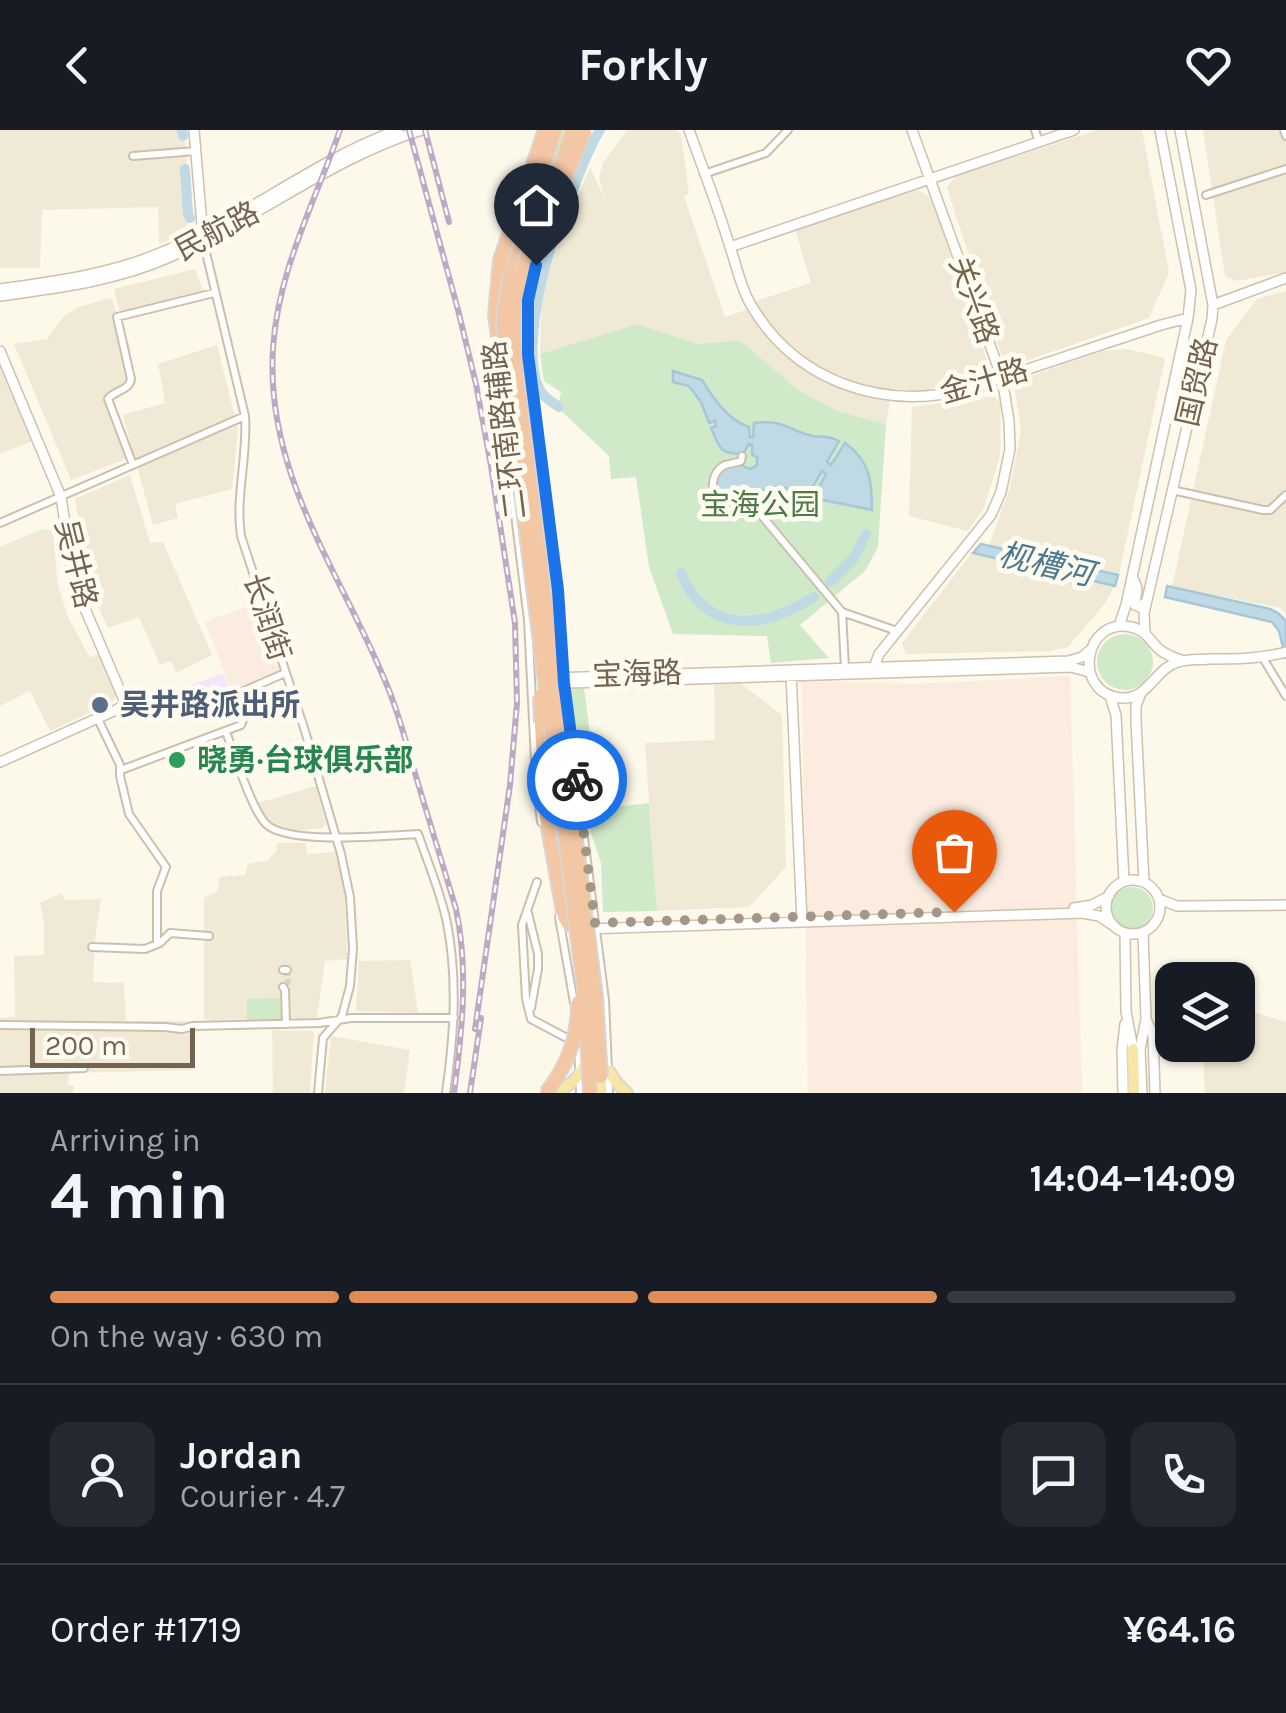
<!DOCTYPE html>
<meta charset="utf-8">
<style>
body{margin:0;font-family:Karla,"Noto Sans SC",sans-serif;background:#242831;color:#f1f3f6;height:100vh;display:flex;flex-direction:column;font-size:38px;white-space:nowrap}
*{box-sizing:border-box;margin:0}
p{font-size:32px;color:#9ea1a6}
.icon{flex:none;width:55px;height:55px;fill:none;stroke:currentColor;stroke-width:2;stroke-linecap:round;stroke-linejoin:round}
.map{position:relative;height:963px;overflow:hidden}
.sheet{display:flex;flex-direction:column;background:#171b24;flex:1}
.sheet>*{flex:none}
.controls{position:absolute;left:1155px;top:832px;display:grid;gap:20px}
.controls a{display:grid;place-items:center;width:100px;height:100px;border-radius:20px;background:#171b24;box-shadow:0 2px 8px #0004;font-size:50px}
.scale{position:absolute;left:30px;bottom:25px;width:165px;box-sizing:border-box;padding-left:10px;border:5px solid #76634e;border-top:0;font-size:28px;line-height:35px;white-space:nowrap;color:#76634e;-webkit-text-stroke:8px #fefbf1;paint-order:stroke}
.pin{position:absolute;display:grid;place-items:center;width:85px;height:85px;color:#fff;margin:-102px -42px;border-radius:50% 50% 50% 0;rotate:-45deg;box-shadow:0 0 10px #0007}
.pin .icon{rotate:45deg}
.courier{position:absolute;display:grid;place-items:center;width:100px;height:100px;margin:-50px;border:8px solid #1a73e8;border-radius:50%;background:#fff;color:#222;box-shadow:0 2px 12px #0007}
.summary em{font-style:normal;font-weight:700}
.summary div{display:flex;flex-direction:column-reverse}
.summary{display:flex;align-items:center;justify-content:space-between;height:170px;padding:0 50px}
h1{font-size:65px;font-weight:700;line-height:75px}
.bar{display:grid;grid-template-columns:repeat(4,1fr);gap:15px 10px;align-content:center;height:120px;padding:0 50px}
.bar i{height:12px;border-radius:8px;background:#363941}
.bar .current{background:#e08c55}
.bar p{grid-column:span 4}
.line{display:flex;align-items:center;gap:25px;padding:0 50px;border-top:2px solid #363941}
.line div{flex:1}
.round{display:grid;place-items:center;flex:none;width:105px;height:105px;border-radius:20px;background:#242831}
header{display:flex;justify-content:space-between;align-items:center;height:130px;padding:0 50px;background:#171b24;font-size:45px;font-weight:700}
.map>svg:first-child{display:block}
.residential{fill:#f0e9d6}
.commercial{fill:#fbecdf}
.education{fill:#f5e7f9}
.green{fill:#d0eac9}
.water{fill:#bfd9e5;stroke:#a6c7d7;stroke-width:2.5}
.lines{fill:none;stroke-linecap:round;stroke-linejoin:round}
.river{stroke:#bfd9e5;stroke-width:10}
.street-tunnel{stroke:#dad3c3;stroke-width:6;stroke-dasharray:6 3;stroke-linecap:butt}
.street-casing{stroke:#ccc0ad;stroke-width:10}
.secondary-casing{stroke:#cfc1ac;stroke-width:12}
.primary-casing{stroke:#dbd6d1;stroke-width:14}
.highway-casing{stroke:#dbd6d1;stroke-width:16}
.street{stroke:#fff;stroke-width:6}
.secondary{stroke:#fff;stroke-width:9}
.primary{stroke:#f7e7a6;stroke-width:10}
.highway{stroke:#f3c6a4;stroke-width:12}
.rail-casing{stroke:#bea8c7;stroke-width:6}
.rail{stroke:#fefbf1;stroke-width:2.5;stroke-dasharray:8;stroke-linecap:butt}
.highway-bridge-casing{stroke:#dbd6d1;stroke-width:16;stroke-linecap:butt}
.highway-bridge{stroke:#f3c6a4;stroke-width:12}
.done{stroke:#a59785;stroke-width:10;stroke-dasharray:0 18}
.route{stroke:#1a73e8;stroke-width:12}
.service-dot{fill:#5c6f8a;stroke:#fefbf1;stroke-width:4}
.leisure-dot{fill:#2e9e5b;stroke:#fefbf1;stroke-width:4}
.labels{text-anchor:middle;stroke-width:10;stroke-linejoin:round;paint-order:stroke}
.street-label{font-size:30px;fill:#76634e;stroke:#fefbf1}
.park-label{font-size:30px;fill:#4c7b46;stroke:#fefbf1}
.service-label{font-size:30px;font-weight:bold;fill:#4e5e75;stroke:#fefbf1;text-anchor:start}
.leisure-label{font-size:30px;font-weight:bold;fill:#27864d;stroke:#fefbf1;text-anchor:start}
.water-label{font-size:32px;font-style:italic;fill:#4c7890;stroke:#fefbf1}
</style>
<header><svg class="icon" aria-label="back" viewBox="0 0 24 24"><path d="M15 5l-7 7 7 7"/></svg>Forkly<svg class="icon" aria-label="heart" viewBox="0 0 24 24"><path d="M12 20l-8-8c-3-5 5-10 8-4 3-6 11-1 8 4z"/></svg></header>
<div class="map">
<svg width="1286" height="963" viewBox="0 0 1286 963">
<rect width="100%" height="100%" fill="#fcf8ea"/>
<path class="residential" d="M0 0H184L191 87 181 105 159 114 158 77 42 80 40 138H0Z
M627 0H676L681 4 689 64 684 66 725 187 743 181 759 170 811 153 795 99 918 60 931 68 988 234 984 243 947 257 923 261 892 259 886 294 837 281 797 259 740 210 698 214 637 194 540 224 542 162 558 116 590 37 605 70 599 48 603 33Z
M1097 0H1142L1169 142 1149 188 1014 235 1003 230 947 58 956 46Z
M1203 0H1286V142L1237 151 1225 146Z
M195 139 204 162 120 183 114 159Z
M1286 161V484L1281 478 1172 457 1226 210 1257 169Z
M111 168 129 213 136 254 115 259 108 265 126 329 71 350 14 214 47 209 63 187 79 177Z
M217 215 238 299 232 359 175 374 178 388 153 395 123 285 165 273 158 234Z
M1127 219 1165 228 1119 444 989 415 1009 361 1021 301 1015 261 1019 250 1103 221Z
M0 232 33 311 0 324Z
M994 266 1001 273 1000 326 984 378 968 401 909 386 912 277Z
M130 345 150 413 163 412 212 525 176 543 171 531 160 535 139 487 108 498 90 459 75 369Z
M42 399 53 401 58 456 68 487 90 528 100 523 117 558 114 571 50 601 30 561 0 576V417Z
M971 424 1114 457 1106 472 1068 517 1050 521 906 524 902 513Z
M740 553 782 585 786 737 749 777 657 781 645 613 715 610 714 555Z
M316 656 326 694 322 698 287 702 268 692 263 685 258 673Z
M277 713H306L307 724 336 722 344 752 347 829 325 831 317 888 204 890V768L217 762 220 747 245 745 248 734 268 730 277 720Z
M61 763 65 770 101 769 95 809 93 852 124 853 126 891H191L192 940 69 943 68 955 74 956 73 963H0V888L15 887 14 826 44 825V792L40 773Z
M410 830 418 883 356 881 359 831Z
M1238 877 1286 892V963H1205L1203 915H1238Z
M272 900 314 901 310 963H273Z
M331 906 410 920 404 963H325Z"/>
<path class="commercial" d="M253 474 280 543 232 562 205 492Z
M1070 546 1082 963H808L802 551 916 554Z"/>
<path class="education" d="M223 543 237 579 208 588 203 585 191 555Z"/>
<path class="green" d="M637 194 698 214 740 210 797 259 837 281 886 294 878 417 865 441 800 495 829 528 771 533 767 506 673 504 649 437 636 347 611 349 609 326 558 278 561 262 544 251 540 224Z
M1097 532a28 28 0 1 1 56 0a28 28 0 1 1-56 0Z
M584 558 600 679 649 673 657 781 603 782 601 733 585 685 574 622 569 560Z
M1111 778a21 21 0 1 1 42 0a21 21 0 1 1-42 0Z
M283 868V889L247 890V869Z"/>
<path class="water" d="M673 241 702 250C713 268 728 290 749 297L750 307H753L754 293C785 289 788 301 813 306 824 307 830 306 839 311L827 332 831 335 845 313C870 331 872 351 872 380L813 368 826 344 822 341 807 366C797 363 788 357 777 357 771 358 766 358 761 361 748 366 745 383 727 375 722 372 719 369 717 364 712 351 720 335 735 334 740 334 746 337 750 339L757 335V327L752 325V315L749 314 743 324C719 324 720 318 711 298L716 296 715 291 709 293 701 272 689 256 673 252Z
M981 414 1118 445 1115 456 973 423Z
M1167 456 1270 479 1278 483 1286 491V529L1279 501 1272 492 1165 467Z"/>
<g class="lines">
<path class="river" d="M182 0 183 6
M185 39 188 84 190 88
M559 277C552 272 546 269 541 262 532 246 532 227 533 209 536 155 551 114 571 65 580 43 587 20 600 0
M681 443C708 507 765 498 814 467
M830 452 854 428 866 404"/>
<path class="street-tunnel" d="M287 840 288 857"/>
<g class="street-casing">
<path id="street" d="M1035 0 1039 12
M1284 0 1286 6
M133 26 196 21
M704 44 766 23 788 0
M1206 65 1286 39
M203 110 245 286C248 326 235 366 241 406L305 601 341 724 350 767 353 818 350 856 342 886 323 908 318 963
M495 222 528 490 536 650 541 692
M742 326 741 331C741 331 726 335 725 335 705 345 712 376 731 381 739 383 748 381 757 380L842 482
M133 335 108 269C115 260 129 261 131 249L117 187 214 163
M1172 360 1263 380H1270L1286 365
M0 393 245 286
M559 480 564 553 605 870 609 963
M1263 528 1286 566
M845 538 842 482 897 501
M98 589 120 635V646L129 684 166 737 157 761V814
M226 602C234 623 252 680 266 694 287 715 387 706 418 704 428 733 441 763 447 793 458 850 454 906 446 963
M121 640 241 595C247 585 238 573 244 561L285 543
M537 752 522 795 526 869 531 889 565 907
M528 783 538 824V839L531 878
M559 787 574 873
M92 817 145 819 160 813 170 803 209 806
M283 840H287
M283 857 285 860 286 894
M0 895 165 897 182 899 193 896 319 893 351 888H454
M578 911 580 963
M0 941 84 938"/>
</g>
<g class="secondary-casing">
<path id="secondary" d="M194 0 203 107
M689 0C703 39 718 77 730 117 737 137 740 156 751 175 796 252 881 280 965 260L1161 195 1188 188
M730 117 1074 0
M0 159C57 151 112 144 165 121 247 87 313 31 398 0
M0 166C58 158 116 151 170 127 257 89 331 28 422 0
M1213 175 1286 148
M0 221 61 367 74 453 124 570V574L118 579 0 632
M1134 450 1137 458 1135 475 1140 477 1145 473
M1119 496 1126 475 1188 188 1191 160 1160 0
M1145 503 1144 483 1212 189 1213 175 1180 0
M1181 530C1174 528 1167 525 1160 520 1150 511 1146 500 1131 497 1083 487 1072 563 1121 568 1149 570 1154 539 1178 532 1187 529 1199 530 1209 529 1235 529 1260 529 1286 522
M791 543 802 792
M872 543 879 524 991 385 1001 362 1010 319 1009 291 1002 248 912 0
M553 548 1069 531 1082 527 1089 521
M569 553 1071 537 1089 542
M1141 563 1136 576V591L1144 752
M1110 566 1116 585 1124 751
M1106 777a27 27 0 1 1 54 0a27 27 0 1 1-54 0Z
M1159 769 1177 776 1286 775
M1074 778 1092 775 1109 766
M585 799 1082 783 1099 786 1111 794
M1125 803 1126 881 1133 919
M1147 891 1153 905 1155 963
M1123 963 1122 920 1125 894
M1142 963 1140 919 1146 889 1143 803"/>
</g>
<g class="primary-casing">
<path id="primary" d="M542 61 562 0
M1133 919 1134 963
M609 941 616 952 627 963
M600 943V963
M555 963C571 956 581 946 587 929"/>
</g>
<g class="highway-casing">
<path id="highway" d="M549 88C529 137 518 172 523 225L554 468 553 504
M500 130 495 185 501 227
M510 143 541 57
M541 593 546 687 564 787 568 794 578 797"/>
</g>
<use href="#street" class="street"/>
<use href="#secondary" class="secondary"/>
<use href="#primary" class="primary"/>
<use href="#highway" class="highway"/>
<g class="rail-casing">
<path id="rail" d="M340 0C315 72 278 140 273 218 265 345 340 441 386 553 398 581 406 611 414 640 428 687 442 733 456 779 469 841 462 901 454 963
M409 0 458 180 476 254 491 336 515 493 517 573 510 655 475 899
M425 0 449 92
M470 963 481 888"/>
</g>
<use href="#rail" class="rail"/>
<g class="highway-bridge-casing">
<path id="highway-bridge" d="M573 0C556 56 525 111 516 169 512 195 515 221 517 247L596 866 601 947
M534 66 555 0
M556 73 585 0
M500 130 545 0
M510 143 503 187 504 230 585 867 590 963
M540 566 541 593
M546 963C568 935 578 907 578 872"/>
</g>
<use href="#highway-bridge" class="highway-bridge"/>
</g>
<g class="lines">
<path class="done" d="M577 650 595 793 954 782"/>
<path class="route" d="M536 135 528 170V225L558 460 564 553 577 650"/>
</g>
<circle class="service-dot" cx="100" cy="575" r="10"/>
<circle class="leisure-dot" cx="177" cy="630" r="10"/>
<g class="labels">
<g class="street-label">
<text transform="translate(217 101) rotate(-28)" y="10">民航路</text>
<text transform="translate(974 170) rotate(70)" y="10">关兴路</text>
<text transform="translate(984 251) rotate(-16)" y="10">金汁路</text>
<text transform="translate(1197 252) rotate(-77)" y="10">国贸路</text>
<text transform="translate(505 300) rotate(-97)" y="10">二环南路辅路</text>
<text transform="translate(76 434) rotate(76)" y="10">吴井路</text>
<text transform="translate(267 487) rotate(72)" y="10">长润街</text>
<text transform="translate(637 544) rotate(-2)" y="10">宝海路</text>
</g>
<g class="park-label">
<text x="760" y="385">宝海公园</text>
</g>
<g class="service-label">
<text x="120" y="585">吴井路派出所</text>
</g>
<g class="leisure-label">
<text x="197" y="640">晓勇·台球俱乐部</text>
</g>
<g class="water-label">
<text transform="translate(1046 434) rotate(13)" y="11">枧槽河</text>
</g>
</g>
</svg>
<div class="controls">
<a><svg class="icon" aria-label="layers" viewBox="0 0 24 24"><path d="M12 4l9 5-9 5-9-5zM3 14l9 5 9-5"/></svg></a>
</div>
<div class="scale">200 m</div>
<div class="pin" style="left:954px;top:782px;background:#ea580c"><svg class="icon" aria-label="bag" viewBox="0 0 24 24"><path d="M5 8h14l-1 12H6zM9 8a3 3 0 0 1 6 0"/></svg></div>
<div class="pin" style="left:536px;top:135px;background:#1f2937"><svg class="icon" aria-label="home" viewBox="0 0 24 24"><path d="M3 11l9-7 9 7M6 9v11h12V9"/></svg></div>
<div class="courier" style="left:577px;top:650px"><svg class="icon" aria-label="bike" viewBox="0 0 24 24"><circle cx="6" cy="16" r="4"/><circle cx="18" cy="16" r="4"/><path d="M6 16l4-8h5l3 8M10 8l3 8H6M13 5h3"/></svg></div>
</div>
<section class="sheet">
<div class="summary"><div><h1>4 min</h1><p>Arriving in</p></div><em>14:04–14:09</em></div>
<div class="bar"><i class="current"></i><i class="current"></i><i class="current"></i><i></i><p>On the way · 630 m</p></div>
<div class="line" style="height:180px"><a class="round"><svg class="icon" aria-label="person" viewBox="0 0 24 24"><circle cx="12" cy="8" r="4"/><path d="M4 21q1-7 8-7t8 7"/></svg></a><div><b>Jordan</b><p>Courier · 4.7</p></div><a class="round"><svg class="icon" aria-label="chat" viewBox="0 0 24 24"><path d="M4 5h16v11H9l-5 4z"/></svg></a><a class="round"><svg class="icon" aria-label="phone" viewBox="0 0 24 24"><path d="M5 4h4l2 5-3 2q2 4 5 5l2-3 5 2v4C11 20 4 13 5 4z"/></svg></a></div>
<div class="line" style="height:130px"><div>Order #1719</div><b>¥64.16</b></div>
</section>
